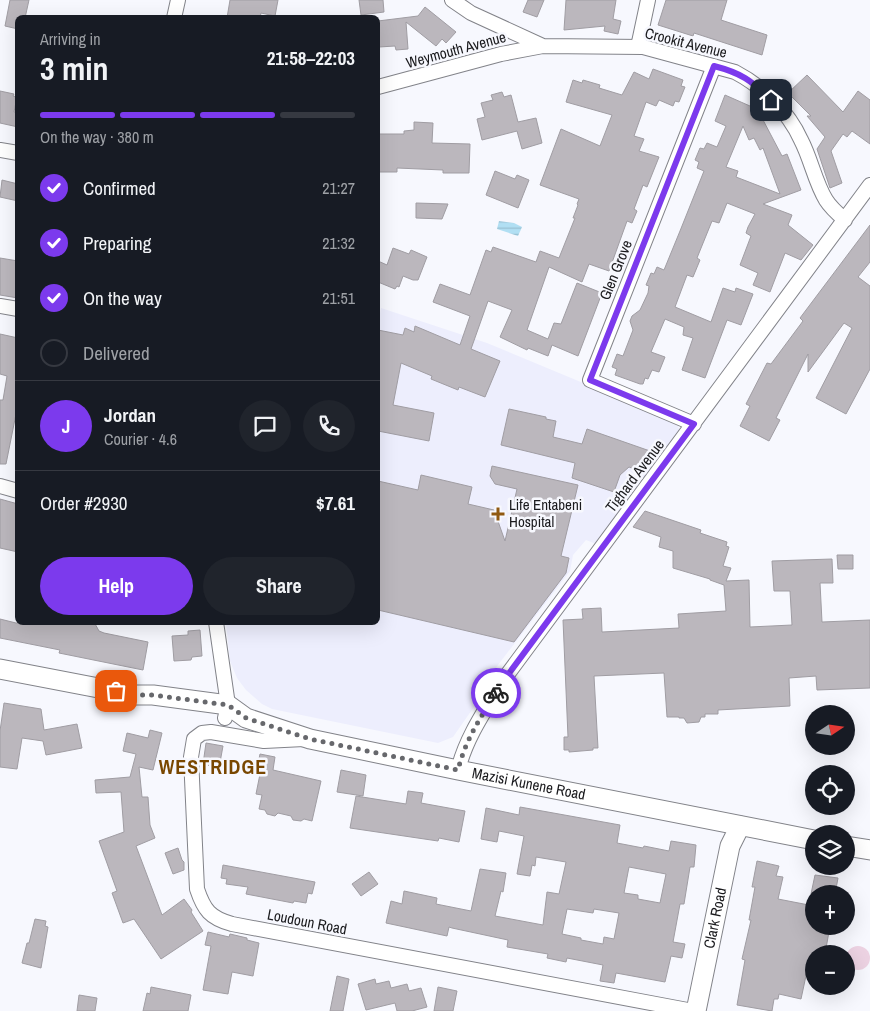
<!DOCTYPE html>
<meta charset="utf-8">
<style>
body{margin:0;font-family:"Archivo Narrow",sans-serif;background:#20242c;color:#f1f3f6;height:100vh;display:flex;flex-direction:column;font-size:19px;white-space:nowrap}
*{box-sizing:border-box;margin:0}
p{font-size:16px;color:#9ea1a6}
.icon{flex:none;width:28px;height:28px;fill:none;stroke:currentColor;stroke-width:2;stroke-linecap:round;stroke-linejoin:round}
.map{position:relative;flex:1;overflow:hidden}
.side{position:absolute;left:15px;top:15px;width:365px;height:610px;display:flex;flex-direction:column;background:#171b24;border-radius:8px;box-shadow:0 5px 20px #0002}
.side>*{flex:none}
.needle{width:32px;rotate:77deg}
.controls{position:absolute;left:805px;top:705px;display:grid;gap:10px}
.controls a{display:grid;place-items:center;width:50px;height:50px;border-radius:50%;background:#171b24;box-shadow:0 5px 20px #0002;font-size:25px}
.pin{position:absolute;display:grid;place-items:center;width:42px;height:42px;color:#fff;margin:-21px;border-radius:10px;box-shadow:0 2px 8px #0006}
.courier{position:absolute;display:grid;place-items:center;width:50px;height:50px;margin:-25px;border:4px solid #7c3aed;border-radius:50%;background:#fff;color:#222;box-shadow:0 1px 6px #0007}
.headline em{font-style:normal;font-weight:700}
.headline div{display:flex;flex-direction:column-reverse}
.headline{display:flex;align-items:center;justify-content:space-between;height:85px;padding:0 25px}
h1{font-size:32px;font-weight:700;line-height:38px}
.bar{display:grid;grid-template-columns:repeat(4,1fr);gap:8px 5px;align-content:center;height:60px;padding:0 25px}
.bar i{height:6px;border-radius:4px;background:#363941}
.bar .selected{background:#7c3aed}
.bar p{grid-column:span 4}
.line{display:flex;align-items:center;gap:12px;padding:0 25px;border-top:1px solid #363941}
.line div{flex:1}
.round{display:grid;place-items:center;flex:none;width:52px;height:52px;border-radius:26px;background:#20242c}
ol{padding:0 25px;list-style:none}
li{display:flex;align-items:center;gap:15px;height:55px}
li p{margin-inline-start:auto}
li .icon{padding:5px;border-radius:50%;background:#7c3aed;color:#fff;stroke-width:4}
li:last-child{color:#9ea1a6}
li i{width:28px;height:28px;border:2px solid #363941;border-radius:50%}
.button{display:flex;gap:10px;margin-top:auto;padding:10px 25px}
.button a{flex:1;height:58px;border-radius:30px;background:#7c3aed;color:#fff;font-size:20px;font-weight:700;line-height:58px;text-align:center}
.button a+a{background:#20242c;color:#f1f3f6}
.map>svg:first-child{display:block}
.built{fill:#edeefd}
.green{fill:#ecd2e2}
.water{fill:url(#water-rules)}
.building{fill:#bbb7bd;stroke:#a09da3;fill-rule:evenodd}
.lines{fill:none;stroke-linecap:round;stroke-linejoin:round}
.street-casing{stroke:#828389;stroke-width:16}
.secondary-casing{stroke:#828389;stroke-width:21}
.street{stroke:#fff;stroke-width:14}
.secondary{stroke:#fff;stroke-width:19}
.done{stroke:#67686c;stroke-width:5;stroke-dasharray:0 9}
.route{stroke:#7c3aed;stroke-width:6}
.poi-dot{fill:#905911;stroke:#f7f8fe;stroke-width:2}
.labels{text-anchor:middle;stroke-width:5;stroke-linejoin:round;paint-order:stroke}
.street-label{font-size:15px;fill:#1a1a1d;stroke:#f7f8fe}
.poi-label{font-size:15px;fill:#1a1a1d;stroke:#f7f8fe;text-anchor:start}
.district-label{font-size:20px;font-weight:bold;letter-spacing:1px;fill:#794700;stroke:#f7f8fe}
</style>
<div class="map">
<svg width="870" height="1011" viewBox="0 0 870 1011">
<defs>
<pattern id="water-rules" width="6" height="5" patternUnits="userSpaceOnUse" patternTransform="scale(1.25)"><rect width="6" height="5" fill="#b1dff3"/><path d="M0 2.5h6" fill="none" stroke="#98bfd0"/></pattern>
</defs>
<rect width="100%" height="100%" fill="#f7f8fe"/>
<path class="built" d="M381 308 487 343 677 422 680 433 662 456 660 454 659 457 660 458 596 544 586 540 573 555 570 571 485 682 476 704 453 737 438 743 272 709 262 704 246 690 237 678 230 661 226 623 378 622V311L380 313Z"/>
<path class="green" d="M846 958a12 12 0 1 1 24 0a12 12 0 1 1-24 0Z"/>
<path class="water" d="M499 221 514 223 522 227 518 236 497 229Z"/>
<path class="building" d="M10 0H29L25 18H18V29L5 26Z
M230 0H278L275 16 261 13 260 18H227Z
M359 0H383L384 12 361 15Z
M528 0H544L537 17 523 12Z
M566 0H616L613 19 621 21 618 34 604 31 605 26 564 30Z
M666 0H727L721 20 767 35 762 55 694 33 693 36 658 25Z
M425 7 456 32 446 43 442 39 436 46 406 22 408 49 396 50 395 46 379 47 378 21 418 16Z
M653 69 683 80 681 86 685 87 679 102 675 101 673 106 659 100 656 106 646 102 634 136 644 139 639 151 659 157 647 187 643 185 634 209 637 211 632 223 627 221 609 271 589 264 582 282 549 267 527 330 548 339 554 323 561 324 577 283 602 293 578 356 552 345 548 356 528 348 527 350 500 337 512 310 488 301 471 349 500 361 485 397 459 387 458 390 431 379 432 376 401 363 393 405 434 413 429 441 378 431V330L403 335 405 328 414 332 415 326 460 345 470 316 433 302 440 284 470 295 486 250 491 252 493 247 536 262 540 251 559 258 575 218H573L578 205 577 204 579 199 540 185 561 129 600 146 612 115 566 102 573 80 582 83 583 80 600 85 599 88 622 95 634 72 649 79Z
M807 75 843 112 858 91 870 100V144L852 131 847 137 843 134 831 151 842 183 830 188 817 149 825 137 807 116H811L788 93Z
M0 91 14 94 13 96 17 97 14 112H18V127L0 123Z
M502 92 504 97 511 95 518 122 536 118 542 143 522 149 517 131 482 140 477 119 485 117 481 103 493 100 491 95Z
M725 95 759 110 756 118H762L782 156 787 154 801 190 763 204 792 215 788 225 813 245 801 260 785 253 770 292 753 285 758 273 740 265 751 236 746 233 748 227 755 214 727 203 719 223 712 221 697 258 700 260 693 277 687 275 675 307 711 322 723 288 735 292 736 288 753 294 741 325 727 320 705 378 682 370 693 338 683 335 684 327 665 319 651 352 665 357 659 372 652 370 648 379 645 378 643 384H640L615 375 617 369 612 367 617 354 623 356 633 330 630 321 632 316 640 310 648 293 649 286 646 285 651 273 654 274 657 267 664 270 680 231 704 171 697 168 699 162 695 160 700 148 704 149 707 143 717 147 726 126 715 121ZM743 126 749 140 754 138 760 150 763 148 780 194 736 177 738 171 726 167Z
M414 122 433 123 432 143 470 144 469 173H443V170L397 168V172H378V134H404V131L414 130Z
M495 171 515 179 517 175 529 180 518 208 486 195Z
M2 180 18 184V201L0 197Z
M416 203 448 204 442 219 416 218Z
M870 225V262L858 277 870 286V369L846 414 816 398 852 328 844 323 808 372V354L776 418 780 420 769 441 740 426 750 406 746 404 767 363 771 364 803 321 800 318Z
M393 248 409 254 411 250 427 257 418 280H413L403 276 399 287 397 286 395 289 378 282V261L387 265Z
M0 258 18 261V298L0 295Z
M0 334 18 338V404L6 464H0V400H3L7 376 0 374Z
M509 409 546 417V419L556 421 553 437 582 444 587 429 650 451 642 472 629 467 620 475 614 492 572 478 575 463 501 445Z
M492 466 578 485 561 556 569 558 566 573 514 642 378 610V481L418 490 421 475 472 487 468 504 494 510 505 541 517 489 495 484 490 476Z
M0 499 18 504V552L0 548Z
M645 511 701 530 700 533 727 542 726 546 729 547 723 566 731 568 726 581 749 580 750 627 792 625 790 591H774L772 561 832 559 833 583H820L822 622 870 620V688L817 690 816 676 789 678 790 706 718 710V714H705V717H701L699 722 687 723 684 718H679V717H667L664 673 594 676 598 748H593V750L569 752V750H564V737H568L563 620 583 619 582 609 601 608 602 632 679 628 678 614 726 611 724 585 710 580V579L673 568V551L659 547 661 537 633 527Z
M837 555H853V569H838Z
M0 619 16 623 94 622 99 631 104 633 148 642 143 670 59 653 60 650 0 638Z
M200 630 202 656 192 657 191 660 174 661 172 636 188 635V631Z
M4 703 41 709 44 730 77 724 82 748 46 755 43 741 22 738 17 769 0 767V731Z
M150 730 162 733 153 770 139 767 142 797H148L150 825 155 838 136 846 162 915 184 899 192 910 191 912 203 931 161 959 134 919 123 923 112 893 117 891 99 841 124 832 121 792 96 793 95 780 130 777 136 754 123 751 127 733 148 738Z
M206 743 223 746 219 768 203 764Z
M260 754 275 757 273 770 321 781 312 821 304 819 301 821 293 820 291 816 278 813 275 816 267 814 265 810 259 809 262 795 256 794 261 769 257 768Z
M341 770 366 775 363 796 337 792Z
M408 791 423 793 421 803 465 811 459 842 439 838 438 841 350 828 356 796 406 804Z
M520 807 620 825 617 843 643 848 644 846 669 851 671 841 696 845 694 867H690L684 904H680L673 942 685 944 682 958 671 956 665 982 616 973 614 983 600 981 603 965 567 958 566 962 547 958 548 954 507 947 508 940 452 928 449 927 447 936 386 923 391 901 402 904 404 891 437 898 436 904 471 911 480 869 506 873 503 892 501 891 495 916 543 925 547 892 559 894 566 862 536 857 535 866 532 865 530 876 517 874 524 836 499 831 497 842 481 839 486 808 519 815ZM629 867 666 874 660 903 638 899V895L624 893ZM567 909 593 913 594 909 619 913 614 939 604 937 603 944 581 940V938L562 934Z
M178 848 182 860 184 862V870L173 874 165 853Z
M757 861 779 866 776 876 783 877 778 899 814 906V926H830L825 954H814V972L807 971 801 999 779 994 778 999H774L772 1011 737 1005 745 960 742 959 751 920H749L755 887H752Z
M223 865 315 882 312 894 308 893 306 903 294 901 293 903 246 894 248 887 226 884 227 879 221 878Z
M369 872 378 884 361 896 352 884Z
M815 875 838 878 835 894H811Z
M35 919 46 921 45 926 48 927 41 968 22 963 27 943H29Z
M208 932 229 937 230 934 247 938V940L259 943 253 976 232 972 228 994 203 990 211 946 205 945Z
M337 976 349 979 343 1011H330Z
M375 979 376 984 389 981 391 988 407 984 409 991 421 988 427 1007 412 1011H397L395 1003 366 1010 358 984Z
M151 987 191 995 188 1011H143L147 993 150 994Z
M438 987 457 991 453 1011H434Z
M79 995 97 998 95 1011H77Z"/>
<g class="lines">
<g class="street-casing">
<path id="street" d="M452 0 471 13 543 46 643 47 735 72C762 86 788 111 801 140 811 159 815 182 826 200 831 208 838 214 845 220
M174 18 178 0
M638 47 648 0
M378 87 501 54 543 46
M0 150 18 153
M0 306 18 309
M694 424 590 380 714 66
M0 486 18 491
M216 622 228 705 225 718
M304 739 264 741 211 732 202 733 194 739 191 757 197 889C204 910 210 918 232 924L693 1011
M458 770C466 737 486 709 504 679L870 185"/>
</g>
<g class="secondary-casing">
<g id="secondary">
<path id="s1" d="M0 669 135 695H153L228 705 246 718 310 739 458 770 814 840"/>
<path d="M846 846 870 850"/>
<path id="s2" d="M696 1011 730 846 740 826"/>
</g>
</g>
<use href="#street" class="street"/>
<use href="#secondary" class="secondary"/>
</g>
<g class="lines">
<path class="done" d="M116 691 135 695H153L228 705 246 718 310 739 458 770C465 741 480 718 496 693"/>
<path class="route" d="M496 693 504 680 694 424 590 380 714 66C741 73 751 80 771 100"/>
</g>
<path class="poi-dot" d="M495.5 506.5h5v5h5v5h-5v5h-5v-5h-5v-5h5z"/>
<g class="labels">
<g class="street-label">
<text transform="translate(686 43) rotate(14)" y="5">Crookit Avenue</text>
<text transform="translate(456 50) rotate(-15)" y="5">Weymouth Avenue</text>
<text transform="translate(616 270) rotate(-68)" y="5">Glen Grove</text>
<text transform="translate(635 476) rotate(-53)" y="5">Tighard Avenue</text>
<text dy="5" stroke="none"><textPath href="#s1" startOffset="544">Mazisi Kunene Road</textPath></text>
<text dy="5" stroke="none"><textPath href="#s2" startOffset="95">Clark Road</textPath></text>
<text transform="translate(307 922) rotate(11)" y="5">Loudoun Road</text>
</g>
<g class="poi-label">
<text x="509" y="510">Life Entabeni<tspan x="509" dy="17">Hospital</tspan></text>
</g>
<g class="district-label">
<text x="213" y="774">WESTRIDGE</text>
</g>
</g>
</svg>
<div class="controls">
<a><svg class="needle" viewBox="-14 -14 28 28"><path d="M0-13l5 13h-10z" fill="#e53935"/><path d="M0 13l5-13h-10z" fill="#9ea1a6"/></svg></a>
<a><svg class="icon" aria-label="locate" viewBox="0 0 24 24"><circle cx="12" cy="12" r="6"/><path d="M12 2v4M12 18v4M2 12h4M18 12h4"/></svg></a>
<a><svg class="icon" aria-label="layers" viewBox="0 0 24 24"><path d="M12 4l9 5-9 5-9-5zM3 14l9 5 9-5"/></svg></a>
<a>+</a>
<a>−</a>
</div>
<div class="pin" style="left:116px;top:691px;background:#ea580c"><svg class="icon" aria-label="bag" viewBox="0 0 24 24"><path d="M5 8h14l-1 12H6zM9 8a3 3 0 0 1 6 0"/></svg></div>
<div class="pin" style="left:771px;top:100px;background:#1f2937"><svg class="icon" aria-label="home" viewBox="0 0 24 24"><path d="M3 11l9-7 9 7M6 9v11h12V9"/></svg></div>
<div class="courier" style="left:496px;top:693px"><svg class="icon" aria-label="bike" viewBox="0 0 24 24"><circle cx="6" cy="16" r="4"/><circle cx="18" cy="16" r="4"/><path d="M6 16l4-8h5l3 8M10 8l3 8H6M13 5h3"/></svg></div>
<section class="side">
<div class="headline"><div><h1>3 min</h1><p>Arriving in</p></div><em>21:58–22:03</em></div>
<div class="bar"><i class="selected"></i><i class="selected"></i><i class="selected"></i><i></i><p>On the way · 380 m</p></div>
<ol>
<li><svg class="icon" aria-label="check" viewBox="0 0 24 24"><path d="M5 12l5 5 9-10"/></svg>Confirmed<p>21:27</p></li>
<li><svg class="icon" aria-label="check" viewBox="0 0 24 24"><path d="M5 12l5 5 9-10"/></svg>Preparing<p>21:32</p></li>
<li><svg class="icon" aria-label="check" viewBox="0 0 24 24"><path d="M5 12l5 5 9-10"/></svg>On the way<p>21:51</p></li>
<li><i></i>Delivered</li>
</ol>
<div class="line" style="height:90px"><b class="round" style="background:#7c3aed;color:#fff">J</b><div><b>Jordan</b><p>Courier · 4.6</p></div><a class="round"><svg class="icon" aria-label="chat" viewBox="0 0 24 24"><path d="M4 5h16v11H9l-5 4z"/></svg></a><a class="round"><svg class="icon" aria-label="phone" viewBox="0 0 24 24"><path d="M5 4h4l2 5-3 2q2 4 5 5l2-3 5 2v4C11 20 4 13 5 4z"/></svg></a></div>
<div class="line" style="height:65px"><div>Order #2930</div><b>$7.61</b></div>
<div class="button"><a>Help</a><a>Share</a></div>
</section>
</div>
